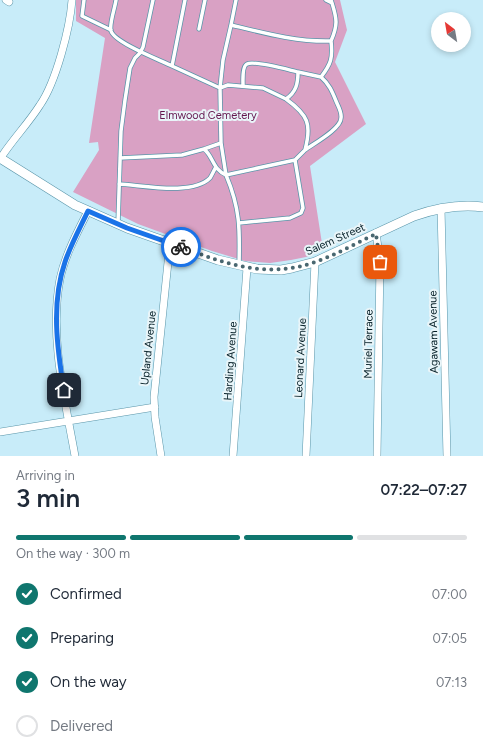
<!DOCTYPE html>
<meta charset="utf-8">
<style>
body{margin:0;font-family:Figtree,sans-serif;background:#f6f6f7;color:#1f2937;height:100vh;display:flex;flex-direction:column;font-size:15px;white-space:nowrap}
*{box-sizing:border-box;margin:0}
p{font-size:13px;color:#747a83}
.icon{flex:none;width:22px;height:22px;fill:none;stroke:currentColor;stroke-width:2;stroke-linecap:round;stroke-linejoin:round}
.map{position:relative;height:456px;overflow:hidden}
.drawer{display:flex;flex-direction:column;background:#fff;flex:1}
.drawer>*{flex:none}
.needle{width:26px;rotate:329deg}
.fabs{position:absolute;left:431px;top:12px;display:grid;gap:8px}
.fabs a{display:grid;place-items:center;width:40px;height:40px;border-radius:50%;background:#fff;box-shadow:0 2px 6px #0003;font-size:20px}
.pin{position:absolute;display:grid;place-items:center;width:34px;height:34px;color:#fff;margin:-17px;border-radius:8px;box-shadow:0 2px 6px #0006}
.courier{position:absolute;display:grid;place-items:center;width:40px;height:40px;margin:-20px;border:3px solid #1a73e8;border-radius:50%;background:#fff;color:#222;box-shadow:0 1px 5px #0007}
.head em{font-style:normal;font-weight:600}
.head div{display:flex;flex-direction:column-reverse}
.head{display:flex;align-items:center;justify-content:space-between;height:68px;padding:0 16px}
h1{font-size:26px;font-weight:600;line-height:30px}
.bar{display:grid;grid-template-columns:repeat(4,1fr);gap:6px 4px;align-content:center;height:48px;padding:0 16px}
.bar i{height:5px;border-radius:3px;background:#e0e1e3}
.bar .active{background:#0f766e}
.bar p{grid-column:span 4}
ol{padding:0 16px;list-style:none}
li{display:flex;align-items:center;gap:12px;height:44px}
li p{margin-inline-start:auto}
li .icon{padding:4px;border-radius:50%;background:#0f766e;color:#fff;stroke-width:4}
li:last-child{color:#747a83}
li i{width:22px;height:22px;border:2px solid #e0e1e3;border-radius:50%}
.map>svg:first-child{display:block}
.green{fill:#d9a1c4}
.lines{fill:none;stroke-linecap:round;stroke-linejoin:round}
.service-casing{stroke:#5995a9;stroke-width:5}
.minor-casing{stroke:#5995a9;stroke-width:8}
.secondary-casing{stroke:#5995a9;stroke-width:10}
.service{stroke:#fff;stroke-width:3.5}
.minor{stroke:#fff;stroke-width:7}
.secondary{stroke:#fff;stroke-width:9}
.done{stroke:#496770;stroke-width:4;stroke-dasharray:0 7.2}
.route{stroke:#1a73e8;stroke-width:5}
.labels{text-anchor:middle;stroke-width:4;stroke-linejoin:round;paint-order:stroke}
.park-label{font-size:11px;fill:#64164e;stroke:#e9f5f9}
.street-label{font-size:11px;fill:#051f27;stroke:#e9f5f9}
</style>
<div class="map">
<svg width="483" height="456" viewBox="0 0 483 456">
<rect width="100%" height="100%" fill="#c8ecf9"/>
<path class="green" d="M76 0H340L347 30 335 62 366 124 310 166 323 250 306 257 291 260 270 263 245 261 212 251 138 224 73 192 99 150 98 142 89 143 105 38 76 21Z"/>
<g class="lines">
<g class="service-casing">
<path id="service" d="M84 0 82 16 111 30
M116 0C115 8 109 24 111 31 115 43 160 60 172 66L185 0
M236 0 231 25C264 33 297 42 331 41 333 58 331 64 321 77L298 72C298 84 296 92 286 99 308 115 312 124 305 150 313 144 341 129 341 118 342 112 338 106 336 101 332 91 329 84 321 77
M326 0 332 3 331 0
M231 25 223 60 220 88 228 85 263 88 286 99
M199 29 205 0
M331 41C338 25 337 19 332 3
M172 66 220 88 221 143 204 149C213 156 213 170 226 175L221 143
M243 85C243 80 242 66 247 64 254 60 289 70 298 72
M120 158 182 155 204 149
M295 160 305 150
M119 184C142 185 192 196 210 178 212 175 214 170 216 167
M118 223 121 131 125 100 130 68 135 58 140 53 143 47 153 0
M239 265C240 229 240 208 226 175L295 160 303 208 301 213 290 218 239 223"/>
</g>
<g class="minor-casing">
<path id="minor" d="M6 0 9 2
M0 159C12 140 28 124 40 105 56 82 70 28 72 0
M441 208 447 456
M376 233 380 262 377 456
M0 432 155 407
M75 456C65 400 49 336 60 279 65 255 77 233 88 211
M161 456 155 417 154 397 170 243
M233 456 247 268
M306 456 315 262"/>
</g>
<g class="secondary-casing">
<path id="secondary" d="M0 158 75 205 127 228 218 260 257 269 281 270 292 268 315 262 414 216C437 208 459 204 483 207"/>
</g>
<use href="#service" class="service"/>
<use href="#minor" class="minor"/>
<use href="#secondary" class="secondary"/>
</g>
<g class="lines">
<path class="done" d="M181 247C226 264 267 279 315 262 336 255 356 243 376 234L380 262"/>
<path class="route" d="M64 390C57 348 51 303 65 262 71 244 80 228 88 211L127 228 181 247"/>
</g>
<g class="labels">
<g class="park-label">
<text x="208" y="119">Elmwood Cemetery</text>
</g>
<g class="street-label">
<text transform="translate(335 239) rotate(-24)" y="4">Salem Street</text>
<text transform="translate(433 332) rotate(-91)" y="4">Agawam Avenue</text>
<text transform="translate(368 344) rotate(-89)" y="4">Muriel Terrace</text>
<text transform="translate(148 348) rotate(-84)" y="4">Upland Avenue</text>
<text transform="translate(300 358) rotate(-87)" y="4">Leonard Avenue</text>
<text transform="translate(230 361) rotate(-86)" y="4">Harding Avenue</text>
</g>
</g>
</svg>
<div class="fabs">
<a><svg class="needle" viewBox="-14 -14 28 28"><path d="M0-13l5 13h-10z" fill="#e53935"/><path d="M0 13l5-13h-10z" fill="#747a83"/></svg></a>
</div>
<div class="pin" style="left:380px;top:262px;background:#ea580c"><svg class="icon" aria-label="bag" viewBox="0 0 24 24"><path d="M5 8h14l-1 12H6zM9 8a3 3 0 0 1 6 0"/></svg></div>
<div class="pin" style="left:64px;top:390px;background:#1f2937"><svg class="icon" aria-label="home" viewBox="0 0 24 24"><path d="M3 11l9-7 9 7M6 9v11h12V9"/></svg></div>
<div class="courier" style="left:181px;top:247px"><svg class="icon" aria-label="bike" viewBox="0 0 24 24"><circle cx="6" cy="16" r="4"/><circle cx="18" cy="16" r="4"/><path d="M6 16l4-8h5l3 8M10 8l3 8H6M13 5h3"/></svg></div>
</div>
<section class="drawer">
<div class="head"><div><h1>3 min</h1><p>Arriving in</p></div><em>07:22–07:27</em></div>
<div class="bar"><i class="active"></i><i class="active"></i><i class="active"></i><i></i><p>On the way · 300 m</p></div>
<ol>
<li><svg class="icon" aria-label="check" viewBox="0 0 24 24"><path d="M5 12l5 5 9-10"/></svg>Confirmed<p>07:00</p></li>
<li><svg class="icon" aria-label="check" viewBox="0 0 24 24"><path d="M5 12l5 5 9-10"/></svg>Preparing<p>07:05</p></li>
<li><svg class="icon" aria-label="check" viewBox="0 0 24 24"><path d="M5 12l5 5 9-10"/></svg>On the way<p>07:13</p></li>
<li><i></i>Delivered</li>
</ol>
</section>
